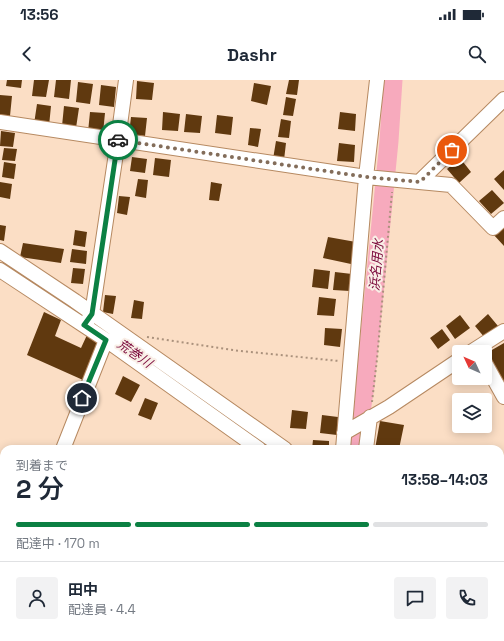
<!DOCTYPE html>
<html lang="ja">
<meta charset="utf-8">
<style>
body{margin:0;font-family:"Space Grotesk","Noto Sans JP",sans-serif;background:#f2f2f3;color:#1f2937;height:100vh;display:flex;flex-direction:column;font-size:15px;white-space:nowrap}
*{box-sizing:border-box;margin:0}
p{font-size:13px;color:#747a83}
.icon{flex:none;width:22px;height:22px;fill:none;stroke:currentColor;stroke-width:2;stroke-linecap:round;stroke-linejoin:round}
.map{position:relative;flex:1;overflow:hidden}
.side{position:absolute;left:0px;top:365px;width:504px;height:196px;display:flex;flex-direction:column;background:#fff;border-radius:12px 12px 0 0;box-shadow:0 2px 10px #0003}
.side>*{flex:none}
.needle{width:26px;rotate:314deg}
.buttons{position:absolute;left:452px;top:265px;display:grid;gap:8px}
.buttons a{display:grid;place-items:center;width:40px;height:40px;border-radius:4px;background:#fff;box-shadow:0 2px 10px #0003;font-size:20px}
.pin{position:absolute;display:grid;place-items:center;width:34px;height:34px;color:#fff;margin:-17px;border:2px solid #fff;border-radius:50%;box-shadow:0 1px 4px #0007}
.courier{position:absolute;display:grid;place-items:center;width:40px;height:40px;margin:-20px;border:3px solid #0b8043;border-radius:50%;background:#fff;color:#222;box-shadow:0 1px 5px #0007}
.headline em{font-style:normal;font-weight:600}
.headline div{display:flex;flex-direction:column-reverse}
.headline{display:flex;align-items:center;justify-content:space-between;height:68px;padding:0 16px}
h1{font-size:26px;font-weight:600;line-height:30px}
.bar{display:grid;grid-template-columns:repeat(4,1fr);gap:6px 4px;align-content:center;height:48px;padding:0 16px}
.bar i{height:5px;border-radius:3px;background:#e0e1e3}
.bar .selected{background:#0b8043}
.bar p{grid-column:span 4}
.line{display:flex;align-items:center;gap:10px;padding:0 16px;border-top:1px solid #e0e1e3}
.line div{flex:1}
.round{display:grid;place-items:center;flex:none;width:42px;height:42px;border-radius:4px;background:#f2f2f3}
.status{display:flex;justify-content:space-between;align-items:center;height:28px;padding:0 20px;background:#fff;direction:ltr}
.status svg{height:11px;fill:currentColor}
header{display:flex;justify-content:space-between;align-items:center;height:52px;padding:0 16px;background:#fff;font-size:18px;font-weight:600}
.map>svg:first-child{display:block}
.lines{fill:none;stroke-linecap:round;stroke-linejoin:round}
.river{stroke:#f7aabd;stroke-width:19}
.building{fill:#60390f}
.minor-casing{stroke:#b68961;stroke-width:16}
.path{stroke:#aa917c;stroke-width:2;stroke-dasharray:2 3;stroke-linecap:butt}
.minor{stroke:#fff;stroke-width:14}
.done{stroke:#836d5a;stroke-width:4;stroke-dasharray:0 7.2}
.route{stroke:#0b8043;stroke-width:5}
.labels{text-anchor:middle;stroke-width:4;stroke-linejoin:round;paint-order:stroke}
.water-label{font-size:13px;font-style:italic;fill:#7a073a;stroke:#f9efe7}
</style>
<div class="status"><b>13:56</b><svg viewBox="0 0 49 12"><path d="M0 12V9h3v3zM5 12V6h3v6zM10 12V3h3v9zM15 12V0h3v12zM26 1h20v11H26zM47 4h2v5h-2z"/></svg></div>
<header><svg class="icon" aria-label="back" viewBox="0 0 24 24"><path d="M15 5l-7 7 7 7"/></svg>Dashr<svg class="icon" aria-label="search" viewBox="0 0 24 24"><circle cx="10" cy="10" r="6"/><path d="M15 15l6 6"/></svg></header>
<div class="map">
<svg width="504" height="561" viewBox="0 0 504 561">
<rect width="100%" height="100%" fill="#fbdec5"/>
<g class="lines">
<path class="river" d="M21 193 125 265
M179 304 240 346 270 369
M355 369 365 306 389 61 393 0
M270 561 273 557"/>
</g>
<path class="building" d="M7 0H22L21 8 6 6Z
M34 0H49L46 17 32 16Z
M56 0H71L69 19 54 17Z
M289 0H299L297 15 286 14Z
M137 1 154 3 152 20 136 19Z
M78 2 93 4 90 24 76 22Z
M254 3 271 6 267 25 251 21Z
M101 5 116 7 114 27 99 25Z
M0 15 12 16 10 36 0 35Z
M286 17 296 19 293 36 283 35Z
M37 24 51 26 49 46 34 44Z
M64 26 79 28 76 48 62 46Z
M90 32 105 33 103 53 88 52Z
M163 32 180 34 178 51 162 50Z
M340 32 356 34 355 51 338 49Z
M186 34 202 36 200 53 184 52Z
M217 35 233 37 231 55 215 53Z
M131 37 147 38 145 56 129 54Z
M281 39 291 41 289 58 278 57Z
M250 48 261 49 258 67 248 65Z
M1 51 15 53 13 67 0 66Z
M276 61 286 63 284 80 273 79Z
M339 63 355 65 354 82 337 81Z
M4 68 17 69 15 81 2 80Z
M132 77 147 79 145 93 130 91Z
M155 78 171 80 169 97 153 95Z
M460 78 471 92 459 103 447 89Z
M4 82 16 84 14 99 2 97Z
M504 90V110L494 99Z
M138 99 148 100 146 118 135 116Z
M0 102 12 104 10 119 0 117Z
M211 102 222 104 219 121 209 120Z
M492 110 504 123 491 134 479 121Z
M119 116 130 117 127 135 117 133Z
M0 145 6 146 4 161 0 160Z
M504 145V166L493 154Z
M75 150 87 152 85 167 73 165Z
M328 157 356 162 351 184 323 178Z
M23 163 64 169 61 183 20 177Z
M72 169 87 171 86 184 70 182Z
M73 188 85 189 83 204 71 203Z
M314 189 330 191 328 209 312 207Z
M335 192 352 194 350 211 333 210Z
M105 215 116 216 113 234 103 232Z
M319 217 336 219 334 236 317 235Z
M134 220 144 222 142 239 131 238Z
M44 232 61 240 55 256 81 268 87 255 99 260 83 300 27 275Z
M488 234 498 246 485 258 475 246Z
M460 235 470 248 455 259 446 246Z
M325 248 342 249 340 267 324 265Z
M442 249 450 260 438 269 430 258Z
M504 263V308L485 274Z
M123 296 140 305 131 322 115 314Z
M145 318 158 323 151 340 138 335Z
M292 330 308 332 306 349 290 348Z
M322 335 338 337 337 355 320 353Z
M380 341 404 345 399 369H375Z
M313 360 329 361V369H312Z
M0 521 4 522V545L0 555Z
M36 557H57L56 561H35Z
M190 557H203L201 561H188Z"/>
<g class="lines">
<g class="minor-casing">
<path id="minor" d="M0 42 366 97 451 105 493 148 504 138
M420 101 504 19
M0 171 75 221 285 369
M0 190 106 260 259 369
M88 240 92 234 118 60 126 0
M471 272 504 251
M485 283 504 317
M344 353 389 327 459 280
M63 369 106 260
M343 369 366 97 377 0
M366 369 370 337
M500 419H504
M0 490 4 482
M500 539 504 542
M251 561 253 557
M383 561 385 557"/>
</g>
<path class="path" d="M147 257 240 271 339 281
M372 322 377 279 392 112
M283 561 285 557"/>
<use href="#minor" class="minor"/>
</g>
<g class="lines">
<path class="done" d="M118 60 366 97 420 102 452 70"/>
<path class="route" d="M82 318 106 260 84 245 92 234 118 60"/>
</g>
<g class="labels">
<g class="water-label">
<text transform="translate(376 185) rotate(-85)" y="5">浜名用水</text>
<text transform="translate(135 273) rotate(35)" y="5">荒巻川</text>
</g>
</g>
</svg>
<div class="buttons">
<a><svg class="needle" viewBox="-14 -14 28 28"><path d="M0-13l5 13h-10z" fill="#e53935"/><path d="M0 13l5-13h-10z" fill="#747a83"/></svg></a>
<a><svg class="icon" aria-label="layers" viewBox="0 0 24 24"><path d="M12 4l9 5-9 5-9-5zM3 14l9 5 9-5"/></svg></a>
</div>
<div class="pin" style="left:452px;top:70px;background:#ea580c"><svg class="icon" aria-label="bag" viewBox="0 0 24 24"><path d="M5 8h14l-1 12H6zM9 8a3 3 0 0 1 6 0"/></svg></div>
<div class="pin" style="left:82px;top:318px;background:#1f2937"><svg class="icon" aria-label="home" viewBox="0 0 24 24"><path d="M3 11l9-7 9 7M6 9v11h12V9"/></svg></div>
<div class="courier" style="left:118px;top:60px"><svg class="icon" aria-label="car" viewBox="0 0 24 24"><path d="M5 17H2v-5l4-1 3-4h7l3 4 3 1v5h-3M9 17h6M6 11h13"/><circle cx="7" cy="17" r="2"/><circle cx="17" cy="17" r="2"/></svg></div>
<section class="side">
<div class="headline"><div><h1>2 分</h1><p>到着まで</p></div><em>13:58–14:03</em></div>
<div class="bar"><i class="selected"></i><i class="selected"></i><i class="selected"></i><i></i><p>配達中 · 170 m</p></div>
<div class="line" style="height:72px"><a class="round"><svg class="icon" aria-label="person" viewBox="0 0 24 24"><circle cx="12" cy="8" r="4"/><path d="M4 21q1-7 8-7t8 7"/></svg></a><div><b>田中</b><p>配達員 · 4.4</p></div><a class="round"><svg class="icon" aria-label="chat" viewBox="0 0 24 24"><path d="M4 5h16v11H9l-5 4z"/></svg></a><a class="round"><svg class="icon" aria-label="phone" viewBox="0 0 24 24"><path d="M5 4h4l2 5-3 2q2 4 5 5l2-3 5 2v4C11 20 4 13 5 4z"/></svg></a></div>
</section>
</div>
